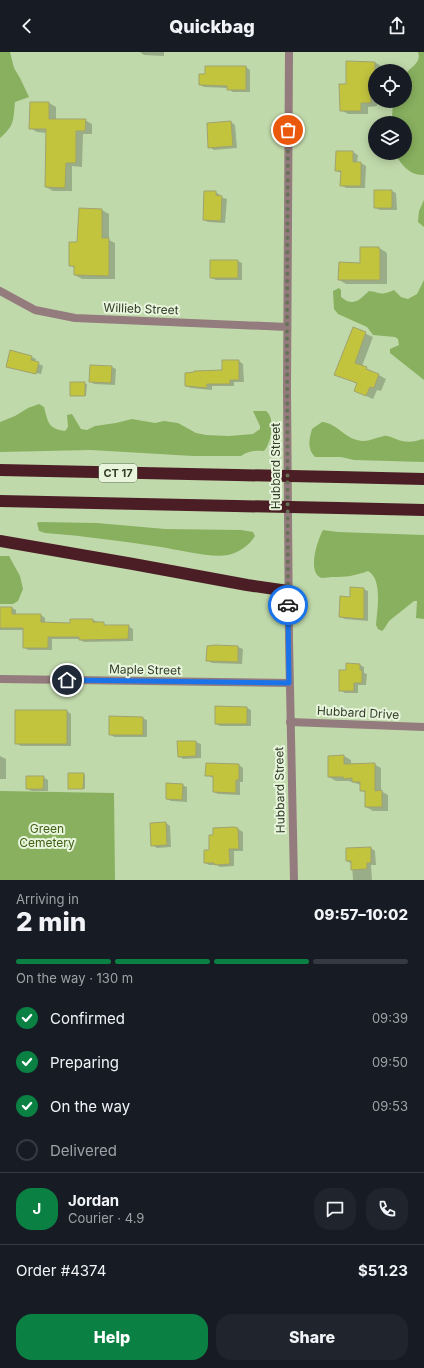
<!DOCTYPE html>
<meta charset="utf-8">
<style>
body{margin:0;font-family:Inter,sans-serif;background:#20242c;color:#f1f3f6;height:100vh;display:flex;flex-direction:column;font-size:15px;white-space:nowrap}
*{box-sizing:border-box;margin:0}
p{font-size:13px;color:#9ea1a6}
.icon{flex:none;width:22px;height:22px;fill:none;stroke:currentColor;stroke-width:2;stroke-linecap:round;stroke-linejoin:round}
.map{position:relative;height:828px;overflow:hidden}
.details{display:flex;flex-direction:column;background:#171b24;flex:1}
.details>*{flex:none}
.tools{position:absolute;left:368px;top:12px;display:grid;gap:8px}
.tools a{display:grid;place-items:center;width:44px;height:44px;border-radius:50%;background:#171b24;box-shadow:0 2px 10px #0003;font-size:20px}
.pin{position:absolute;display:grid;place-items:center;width:34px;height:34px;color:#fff;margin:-17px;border:2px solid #fff;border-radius:50%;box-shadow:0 1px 4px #0007}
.courier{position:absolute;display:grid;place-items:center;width:40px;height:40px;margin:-20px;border:3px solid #1a73e8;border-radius:50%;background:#fff;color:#222;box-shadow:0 1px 5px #0007}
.overview em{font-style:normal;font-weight:800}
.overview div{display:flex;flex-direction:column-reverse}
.overview{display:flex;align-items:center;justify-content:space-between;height:68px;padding:0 16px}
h1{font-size:26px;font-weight:800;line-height:30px}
.bar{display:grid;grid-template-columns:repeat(4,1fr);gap:6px 4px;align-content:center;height:48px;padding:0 16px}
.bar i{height:5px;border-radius:3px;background:#363941}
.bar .selected{background:#0b8043}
.bar p{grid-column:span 4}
.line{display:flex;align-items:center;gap:10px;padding:0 16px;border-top:1px solid #363941}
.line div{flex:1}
.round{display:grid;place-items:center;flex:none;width:42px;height:42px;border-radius:16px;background:#20242c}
ol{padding:0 16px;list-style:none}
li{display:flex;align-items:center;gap:12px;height:44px}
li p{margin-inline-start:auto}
li .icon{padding:4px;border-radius:50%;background:#0b8043;color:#fff;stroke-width:4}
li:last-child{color:#9ea1a6}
li i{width:22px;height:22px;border:2px solid #363941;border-radius:50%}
.action{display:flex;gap:8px;margin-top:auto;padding:8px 16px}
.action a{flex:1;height:46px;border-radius:16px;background:#0b8043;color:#fff;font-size:16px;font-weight:800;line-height:46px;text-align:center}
.action a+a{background:#20242c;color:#f1f3f6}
header{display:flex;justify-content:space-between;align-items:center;height:52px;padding:0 16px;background:#171b24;font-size:18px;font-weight:800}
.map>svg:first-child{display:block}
.green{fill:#88b05f}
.shadow{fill:#0003}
.building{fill:#c2c43e;stroke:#a0a370}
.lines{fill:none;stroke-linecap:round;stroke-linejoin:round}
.minor{stroke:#947b7e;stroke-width:8}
.tertiary{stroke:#947b7e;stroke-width:8}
.motorway{stroke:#4b1e26;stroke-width:12}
.motorway-bridge{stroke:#4b1e26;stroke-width:12}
.done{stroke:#647356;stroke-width:4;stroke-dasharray:0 7.2}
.route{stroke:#1a73e8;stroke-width:5}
.labels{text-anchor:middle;stroke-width:4;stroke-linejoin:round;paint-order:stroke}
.shield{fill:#e8f5dd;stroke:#69745f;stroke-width:1}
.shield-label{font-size:11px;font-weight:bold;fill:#323c29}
.street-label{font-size:12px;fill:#323c29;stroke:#e8f5dd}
.park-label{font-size:12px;fill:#406014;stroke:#e8f5dd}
</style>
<header><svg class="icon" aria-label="back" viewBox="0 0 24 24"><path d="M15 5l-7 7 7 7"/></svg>Quickbag<svg class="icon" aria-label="share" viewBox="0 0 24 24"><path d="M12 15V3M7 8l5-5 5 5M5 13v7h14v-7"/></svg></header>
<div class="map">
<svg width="424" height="828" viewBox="0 0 424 828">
<rect width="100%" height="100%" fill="#c0d9aa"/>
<path class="green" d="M0 0H10L14 16 20 26 29 45 15 50C13 69 15 73 0 86Z
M418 0H424V123C410 124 401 113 395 101H405V71H390L392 65 393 49H405V22C411 15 422 10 418 0Z
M424 148V175L418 170 419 159Z
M424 228V328L390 301V297L399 293 398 287 395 285 373 283 367 275 338 262 334 257 333 239 339 236 341 238V245C354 256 360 247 369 239 383 241 380 244 394 238L401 245 408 247 417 242Z
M39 352 44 355C48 370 48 377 65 379L68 375 67 363 72 362 81 377 87 378 95 374 116 371 132 367 155 371 164 369 178 371 196 381 206 383 229 384 253 382 260 377V374L253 359H266C276 366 271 392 264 399 255 398 248 399 241 404H193L91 398 0 400V370L15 364 28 356Z
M322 370C336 371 344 385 357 388 367 391 374 386 384 384 388 383 392 386 396 387 405 391 414 390 423 387L424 388V410L354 408 341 405H315C307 397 309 388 312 377Z
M39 470 97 471 165 477 241 478 253 480 255 484C250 493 238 501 228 503 211 506 179 498 161 495 122 489 84 484 45 481L39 479 37 471Z
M323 478 338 480 424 483V567L416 566 417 549H414L389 569 384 577 382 579 378 577 376 573C377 559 383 527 368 519 354 524 347 525 332 525 329 525 325 526 322 526 306 521 318 487 323 478Z
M0 504H9L20 524 23 537 18 549 13 552H0Z
M0 739 114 741 115 828H0Z"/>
<path class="shadow" d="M140 0H164V4L144 3Z
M347 10 376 11 383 15V19H375V49H377V54L368 55V62H348L341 58 347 33Z
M246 15 250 18V40H233L228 37V36L204 35 200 33 206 23Z
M31 51H49L56 55V68H85L92 72V82H83L82 115 72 114V139H53L46 135 47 81 37 80 30 76Z
M231 70 235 73 237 96 214 98 209 95Z
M337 100H353L358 103 357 111H361L366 114 365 136H346L341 133 342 121 336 119Z
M392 139 396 141 397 158H380L375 156Z
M215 140 220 143V145L227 147 225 171 208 170 204 168Z
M80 157 102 158 109 162V188L115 191V227H82L75 223V216L70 213 78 191Z
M361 196H379L386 200 387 202V232H346L339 228 361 212Z
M238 209 242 211V228H216L211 226Z
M353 276 373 285 362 314 386 327 381 339 377 338 373 347 355 339 358 332 336 322Z
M32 305 36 307 35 310 43 314 41 322 11 315V316L7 314Z
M239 309 243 312 244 330H234V334H212V338L191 336 186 334 223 319Z
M112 315 116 317 115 333 94 332 90 329Z
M71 331 87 332 86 344 71 343Z
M363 537 368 539V569L345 567 340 565 351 546Z
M0 556H12L16 558V563H41L45 566V571L71 572V568H93L108 574H128L133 577V589L84 590 79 587H52V598H28L24 595V578H0Z
M218 594 238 595 243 597 242 612 212 611 207 608Z
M360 613 364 615V621L367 622 366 633H358V641H345L340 638 347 619Z
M247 656 251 658V674H220L216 672Z
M67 659 71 662V694H21L16 691Z
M142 666 147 668V685H114L110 682Z
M178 690H196L201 692V706L183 707 179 704Z
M0 704 6 707V727H0Z
M344 704 351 708V713L374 712 381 716V739L388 743V759H373L366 755V741L361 738V733L349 729H336L329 725Z
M239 713 243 716V730H240V743L218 742 214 740V726L206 723Z
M83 722 85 723V737L69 736Z
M43 725 48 728V739H32L27 737Z
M182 733 187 735V750L171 749 167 747Z
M166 771 170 774 171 795 157 796 152 793Z
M238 777 243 780V799H234V814L220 815 217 813H209L205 811 211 799Z
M371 796 375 799 376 813H371L372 828H353L352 812 347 809Z"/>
<path class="building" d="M346 9 375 10V24H370L371 51H361V59H340L339 32H346Z
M205 14H246V38H227V34L199 33V22H205Z
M30 50H49V67H86L85 79H76V111H66L65 136 45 135 46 77H29Z
M231 69 233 94 208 96 207 71Z
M336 99H353V110H361V134H340L341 119H335Z
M374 138H392V156H374Z
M204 139H216V143L222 144 221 169 203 168Z
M79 156 102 157V186H109V224L74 223V214H69V190H77Z
M360 195H379V197H380V228H338L339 210 360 211Z
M210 208H238V226H210Z
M353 275 366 280 355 311 367 315 366 317 379 322 374 336 370 335 366 344 354 339 357 331 334 323Z
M10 298 32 304 31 308 39 310 36 322 6 315Z
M222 308H239V328H230V332H207V336L185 334V321L194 320V319L222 318Z
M90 313 112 314 111 331 89 330Z
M70 330H85V344H70Z
M350 535 364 536V567L339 565 340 544 350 545Z
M0 555H12V562H41V570L70 571V567H93V570H104V573H129L128 587 79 588V585H48V596H23V576H0Z
M215 593 238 594V610L206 609 207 594Z
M346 611 360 612V618H362V631H354V639H339V618H346Z
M215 654 247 655V672H215Z
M15 658H67V692H15Z
M109 664 143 665V683H109Z
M177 689H196V704L178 705Z
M344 703V712L375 711V739L382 738V755H365V739H360V730H352V726L344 727 343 725H328V704Z
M206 711 239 712V728H236V741L213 740V724H205Z
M68 721H84L83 737H68Z
M26 724H44L43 737H26Z
M166 731 183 732 182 748 166 747Z
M166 770 167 793 151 794 150 771Z
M234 775 238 776 239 797H229L230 812 215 813 214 811H204V798H209V783H213V776Z
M371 795V811H367V817L351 818V809H346V796Z"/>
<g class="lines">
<path class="minor" d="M0 627 289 631
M290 670 424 675"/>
<path class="tertiary" d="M289 0 287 337 289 588 294 828
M0 239 35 258 75 266 287 275"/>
<path class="motorway" d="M0 418 236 423
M338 425 424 427
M0 449 235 454
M338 456 424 458
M0 489 133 512 247 533 288 539"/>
<path class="motorway-bridge" d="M236 423 338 425
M235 454 338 456"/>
</g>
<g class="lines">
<path class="done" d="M288 553 287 283 288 78"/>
<path class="route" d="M67 628 289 631 288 553"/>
</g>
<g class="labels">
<rect class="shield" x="99" y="412" width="38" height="18" rx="3"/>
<g class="shield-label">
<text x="118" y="425">CT 17</text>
</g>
<g class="street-label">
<text transform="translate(141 257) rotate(2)" y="4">Willieb Street</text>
<text transform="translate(276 414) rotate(-90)" y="4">Hubbard Street</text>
<text transform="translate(145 618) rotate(1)" y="4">Maple Street</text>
<text transform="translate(358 661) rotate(3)" y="4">Hubbard Drive</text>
<text transform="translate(280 738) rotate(-91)" y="4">Hubbard Street</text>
</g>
<g class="park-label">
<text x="47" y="781">Green<tspan x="47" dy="14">Cemetery</tspan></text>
</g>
</g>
</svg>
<div class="tools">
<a><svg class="icon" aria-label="locate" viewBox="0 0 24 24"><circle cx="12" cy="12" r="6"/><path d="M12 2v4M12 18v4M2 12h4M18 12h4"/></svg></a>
<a><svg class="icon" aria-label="layers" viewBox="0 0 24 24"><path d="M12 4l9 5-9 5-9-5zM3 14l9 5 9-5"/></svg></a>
</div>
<div class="pin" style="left:288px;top:78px;background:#ea580c"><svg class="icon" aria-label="bag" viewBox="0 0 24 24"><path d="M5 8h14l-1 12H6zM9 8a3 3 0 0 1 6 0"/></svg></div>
<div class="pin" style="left:67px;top:628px;background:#1f2937"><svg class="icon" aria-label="home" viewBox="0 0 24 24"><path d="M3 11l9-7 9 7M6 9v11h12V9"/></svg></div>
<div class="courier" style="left:288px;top:553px"><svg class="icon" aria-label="car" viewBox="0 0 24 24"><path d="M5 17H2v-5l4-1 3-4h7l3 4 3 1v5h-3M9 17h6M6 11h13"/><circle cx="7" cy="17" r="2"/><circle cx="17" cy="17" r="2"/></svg></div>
</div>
<section class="details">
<div class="overview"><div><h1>2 min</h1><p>Arriving in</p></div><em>09:57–10:02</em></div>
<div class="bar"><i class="selected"></i><i class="selected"></i><i class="selected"></i><i></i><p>On the way · 130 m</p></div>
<ol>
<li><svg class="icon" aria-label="check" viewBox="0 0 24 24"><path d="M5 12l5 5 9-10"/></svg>Confirmed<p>09:39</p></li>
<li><svg class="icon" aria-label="check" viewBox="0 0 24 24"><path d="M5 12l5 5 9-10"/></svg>Preparing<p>09:50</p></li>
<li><svg class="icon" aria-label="check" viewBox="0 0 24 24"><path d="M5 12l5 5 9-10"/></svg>On the way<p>09:53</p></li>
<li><i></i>Delivered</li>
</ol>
<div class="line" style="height:72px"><b class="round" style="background:#0b8043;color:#fff">J</b><div><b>Jordan</b><p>Courier · 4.9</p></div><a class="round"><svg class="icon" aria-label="chat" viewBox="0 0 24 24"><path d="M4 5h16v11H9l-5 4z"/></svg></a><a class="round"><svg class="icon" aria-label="phone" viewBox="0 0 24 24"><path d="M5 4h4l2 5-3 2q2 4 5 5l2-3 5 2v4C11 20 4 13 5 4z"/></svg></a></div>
<div class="line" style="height:52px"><div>Order #4374</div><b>$51.23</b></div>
<div class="action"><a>Help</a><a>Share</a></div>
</section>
